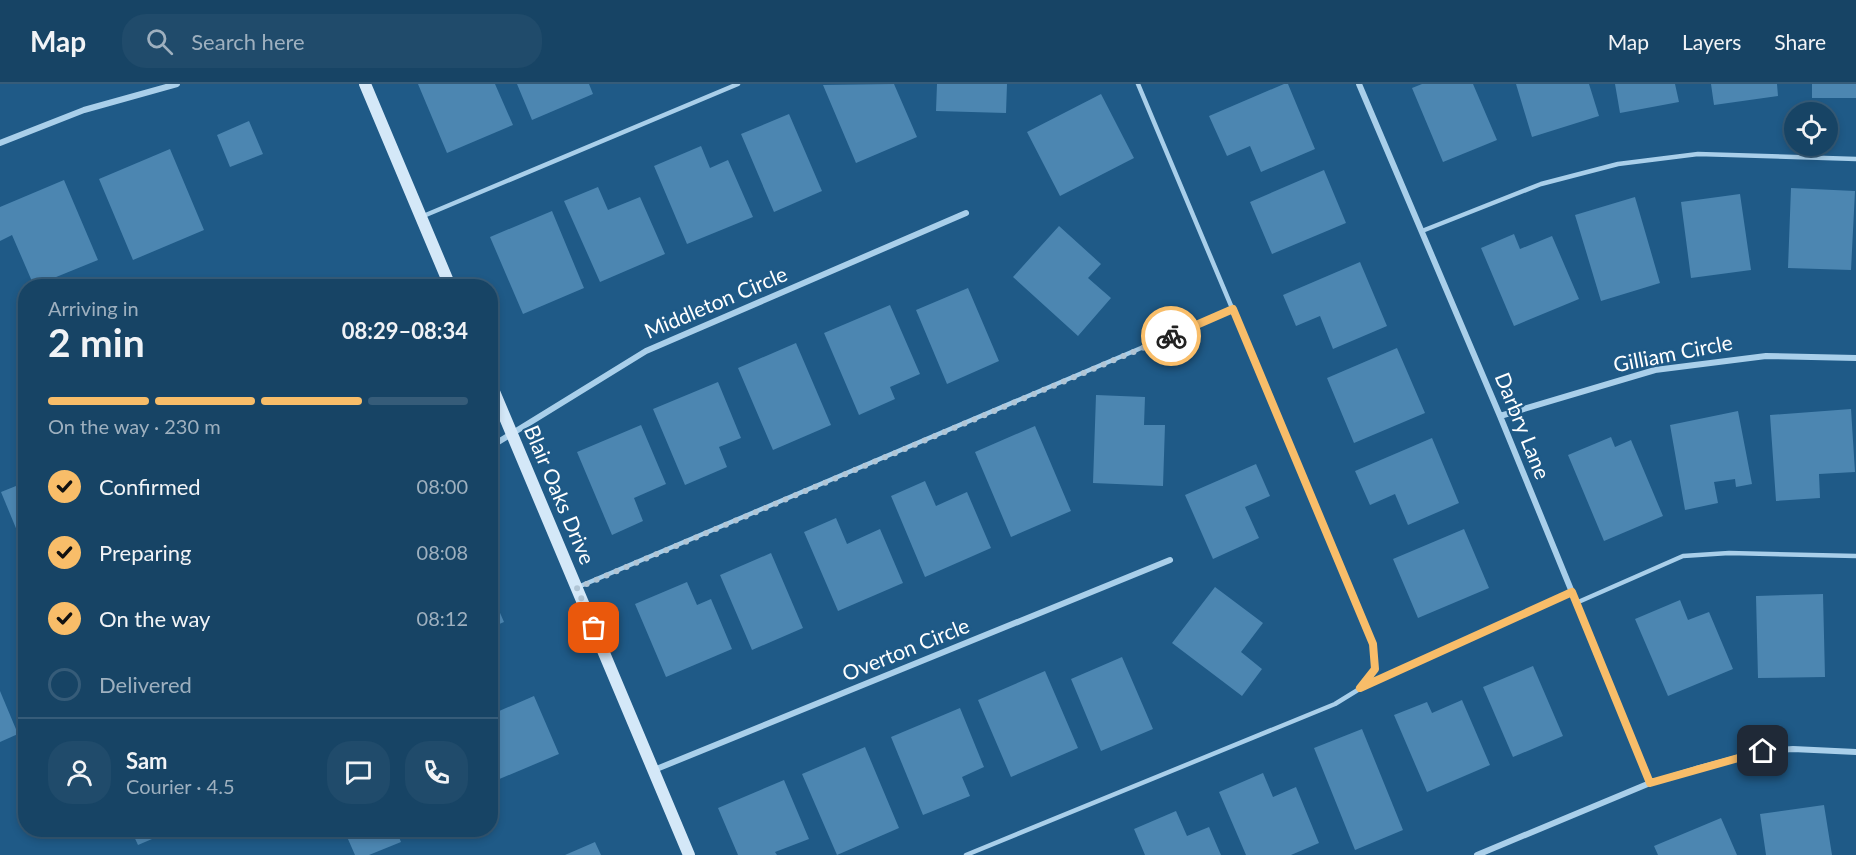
<!DOCTYPE html>
<meta charset="utf-8">
<style>
body{margin:0;font-family:Lato,sans-serif;background:#204b6b;color:#f1f3f6;height:100vh;display:flex;flex-direction:column;font-size:22px;white-space:nowrap}
*{box-sizing:border-box;margin:0}
p{font-size:20px;color:#9eb0bf}
.icon{flex:none;width:33px;height:33px;fill:none;stroke:currentColor;stroke-width:2;stroke-linecap:round;stroke-linejoin:round}
.map{position:relative;flex:1;overflow:hidden}
.details{position:absolute;left:18px;top:195px;width:480px;height:558px;display:flex;flex-direction:column;background:#174465;border-radius:24px;box-shadow:0 3px 9px #0003,0 0 0 2px #365c79}
.details>*{flex:none}
.buttons{position:absolute;left:1784px;top:18px;display:grid;gap:12px}
.buttons a{display:grid;place-items:center;width:54px;height:54px;border-radius:50%;background:#174465;box-shadow:0 3px 9px #0003,0 0 0 2px #365c79;font-size:30px}
.pin{position:absolute;display:grid;place-items:center;width:51px;height:51px;color:#fff;margin:-26px;border-radius:12px;box-shadow:0 3px 9px #0006}
.courier{position:absolute;display:grid;place-items:center;width:60px;height:60px;margin:-30px;border:4px solid #f8bd69;border-radius:50%;background:#fff;color:#222;box-shadow:0 2px 8px #0007}
.summary em{font-style:normal;font-weight:700}
.summary div{display:flex;flex-direction:column-reverse}
.summary{display:flex;align-items:center;justify-content:space-between;height:102px;padding:0 30px}
h1{font-size:39px;font-weight:700;line-height:45px}
.bar{display:grid;grid-template-columns:repeat(4,1fr);gap:9px 6px;align-content:center;height:72px;padding:0 30px}
.bar i{height:8px;border-radius:4px;background:#365c79}
.bar .active{background:#f8bd69}
.bar p{grid-column:span 4}
.line{display:flex;align-items:center;gap:15px;padding:0 30px;border-top:2px solid #365c79}
.line div{flex:1}
.round{display:grid;place-items:center;flex:none;width:63px;height:63px;border-radius:24px;background:#204b6b}
ol{padding:0 30px;list-style:none}
li{display:flex;align-items:center;gap:18px;height:66px}
li p{margin-inline-start:auto}
li .icon{padding:6px;border-radius:50%;background:#f8bd69;color:#111;stroke-width:4}
li:last-child{color:#9eb0bf}
li i{width:33px;height:33px;border:3px solid #365c79;border-radius:50%}
header{display:flex;align-items:center;gap:36px;box-sizing:border-box;height:84px;padding:0 30px;background:#174465;border-bottom:2px solid #365c79}
header strong{font-size:28px}
nav{display:flex;gap:33px;margin-inline-start:auto;font-size:21px}
.search{width:420px;height:54px;background:#204b6b;display:flex;align-items:center;gap:15px;box-sizing:border-box;padding:0 21px;border-radius:24px;color:#9eb0bf;font-size:22px}
.map>svg:first-child{display:block}
.building{fill:#4c86b1}
.lines{fill:none;stroke-linecap:round;stroke-linejoin:round}
.lane{stroke:#a9cfea;stroke-width:4.5}
.street{stroke:#a9cfea;stroke-width:6}
.secondary{stroke:#d4e8f8;stroke-width:12}
.done{stroke:#b1c5d5;stroke-width:6;stroke-dasharray:0 10.8}
.route{stroke:#f8bd69;stroke-width:8}
.labels{text-anchor:middle;stroke-width:4.5;stroke-linejoin:round;paint-order:stroke}
.street-label{font-size:21px;fill:#fff;stroke:#1f5a87}
</style>
<header>
<strong>Map</strong>
<div class="search"><svg class="icon" aria-label="search" viewBox="0 0 24 24"><circle cx="10" cy="10" r="6"/><path d="M15 15l6 6"/></svg>Search here</div>
<nav><a>Map</a><a>Layers</a><a>Share</a></nav>
</header>
<div class="map">
<svg width="1856" height="771" viewBox="0 0 1856 771">
<rect width="100%" height="100%" fill="#1f5a87"/>
<path class="building" d="M418 0H495L513 41 447 69Z
M517 0H589L593 10 532 36Z
M894 0 917 53 856 79 823 1Z
M937 0H1007L1006 29 936 27Z
M1284 0H1288L1315 65 1261 88 1250 62 1227 72 1209 32Z
M1422 0H1473L1497 56 1443 78 1412 4Z
M1516 0H1589L1599 32 1532 53Z
M1615 0H1675L1679 18 1620 29Z
M1711 0H1777L1778 12 1714 21Z
M1812 0H1856V14H1812Z
M1101 10 1134 74 1060 112 1027 48Z
M789 30 822 107 774 128 741 50Z
M249 37 263 70 230 83 217 51Z
M701 62 710 84 728 76 753 133 687 160 654 82Z
M170 65 204 146 133 176 99 95Z
M1324 86 1346 139 1272 170 1250 118Z
M64 96 98 176 34 202 12 151 0 157V123Z
M598 103 608 126 640 113 665 170 600 198 564 117Z
M1791 104 1855 107 1851 186 1788 184Z
M1740 110 1751 186 1691 194 1681 118Z
M1635 113 1660 199 1601 217 1575 131Z
M552 127 584 204 523 230 490 153Z
M1059 142 1101 180 1088 194 1111 214 1078 252 1013 193Z
M1514 150 1520 165 1552 152 1579 215 1514 242 1481 164Z
M1360 178 1387 242 1333 265 1320 232 1296 242 1283 211Z
M968 204 999 277 947 300 916 226Z
M890 221 920 290 890 303 895 315 859 331 824 249Z
M796 259 831 341 773 366 738 284Z
M1397 264 1425 329 1354 359 1327 294Z
M718 298 741 354 719 363 727 383 685 401 653 325Z
M1096 311 1145 313 1144 341H1165L1163 402 1093 399Z
M1851 325 1855 388 1819 390 1820 414 1776 417 1770 331Z
M1738 327 1752 400 1736 403 1735 395 1714 398 1718 419 1685 426 1670 341Z
M641 341 666 400 634 414 643 437 612 451 577 368Z
M1035 342 1071 427 1011 453 975 368Z
M1611 353 1615 363 1631 356 1663 432 1604 457 1568 371Z
M1432 354 1459 419 1408 441 1395 410 1370 421 1355 387Z
M1256 380 1270 412 1245 423 1259 454 1213 475 1185 411Z
M925 397 936 422 967 408 991 464 925 493 891 412Z
M26 398V466H25L1 408Z
M836 434 847 460 880 445 903 499 838 527 804 448Z
M1464 445 1489 504 1418 534 1393 475Z
M771 469 803 544 752 566 720 491Z
M687 498 697 521 711 515 732 565 666 593 635 520Z
M1215 503 1263 539 1241 568 1262 585 1242 612 1172 559Z
M490 506 504 538 490 544Z
M1823 510 1825 593 1758 594 1756 512Z
M1680 516 1688 536 1709 528 1733 585 1668 612 1635 535Z
M1122 573 1153 645 1101 667 1071 595Z
M1533 582 1563 652 1513 673 1483 603Z
M1045 587 1078 664 1011 693 978 616Z
M0 607 18 650 0 658Z
M534 612 559 670 490 699V631Z
M1462 616 1490 681 1427 708 1394 631 1427 618 1432 629Z
M960 624 984 683 962 693 970 712 923 731 891 653Z
M1362 645 1403 746 1355 766 1314 664Z
M865 663 899 744 837 771 802 690Z
M1263 689 1273 713 1296 703 1319 759 1291 771H1246L1219 708Z
M784 696 809 755 775 768 777 771H738L718 724Z
M1824 721 1832 771H1766L1760 730Z
M1176 727 1187 752 1209 743 1221 771H1145L1134 745Z
M1721 734 1737 771H1658L1654 762Z
M131 746H173L138 761Z
M344 746H396L401 758 369 771H355Z
M595 758 601 771H565Z"/>
<g class="lines">
<path class="lane" d="M421 133 738 0
M1422 147 1541 100 1618 80 1698 70 1856 75
M578 503 1233 225
M1576 519 1683 472 1729 469 1856 472
M1363 602 1572 508
M966 771 1335 620 1361 604 1375 585 1373 560 1138 0"/>
<path class="street" d="M1359 0 1500 332 1650 699
M0 59 84 26 177 0
M1500 332 1655 286 1766 272 1856 274
M490 363 646 267 966 129
M654 686 1170 476
M1477 771 1650 699 1696 685 1763 667 1793 665 1856 668"/>
<path class="secondary" d="M365 0 450 202
M490 298 689 771"/>
</g>
<g class="lines">
<path class="done" d="M594 544 577 504 1171 252"/>
<path class="route" d="M1171 252 1233 225 1373 560 1375 585 1360 604 1572 508 1650 699 1763 667"/>
</g>
<g class="labels">
<g class="street-label">
<text transform="translate(716 219) rotate(-23)" y="7">Middleton Circle</text>
<text transform="translate(1673 270) rotate(-11)" y="7">Gilliam Circle</text>
<text transform="translate(1522 342) rotate(68)" y="7">Darbry Lane</text>
<text transform="translate(559 411) rotate(67)" y="7">Blair Oaks Drive</text>
<text transform="translate(906 566) rotate(-22)" y="7">Overton Circle</text>
</g>
</g>
</svg>
<div class="buttons">
<a><svg class="icon" aria-label="locate" viewBox="0 0 24 24"><circle cx="12" cy="12" r="6"/><path d="M12 2v4M12 18v4M2 12h4M18 12h4"/></svg></a>
</div>
<div class="pin" style="left:594px;top:544px;background:#ea580c"><svg class="icon" aria-label="bag" viewBox="0 0 24 24"><path d="M5 8h14l-1 12H6zM9 8a3 3 0 0 1 6 0"/></svg></div>
<div class="pin" style="left:1763px;top:667px;background:#1f2937"><svg class="icon" aria-label="home" viewBox="0 0 24 24"><path d="M3 11l9-7 9 7M6 9v11h12V9"/></svg></div>
<div class="courier" style="left:1171px;top:252px"><svg class="icon" aria-label="bike" viewBox="0 0 24 24"><circle cx="6" cy="16" r="4"/><circle cx="18" cy="16" r="4"/><path d="M6 16l4-8h5l3 8M10 8l3 8H6M13 5h3"/></svg></div>
<section class="details">
<div class="summary"><div><h1>2 min</h1><p>Arriving in</p></div><em>08:29–08:34</em></div>
<div class="bar"><i class="active"></i><i class="active"></i><i class="active"></i><i></i><p>On the way · 230 m</p></div>
<ol>
<li><svg class="icon" aria-label="check" viewBox="0 0 24 24"><path d="M5 12l5 5 9-10"/></svg>Confirmed<p>08:00</p></li>
<li><svg class="icon" aria-label="check" viewBox="0 0 24 24"><path d="M5 12l5 5 9-10"/></svg>Preparing<p>08:08</p></li>
<li><svg class="icon" aria-label="check" viewBox="0 0 24 24"><path d="M5 12l5 5 9-10"/></svg>On the way<p>08:12</p></li>
<li><i></i>Delivered</li>
</ol>
<div class="line" style="height:108px"><a class="round"><svg class="icon" aria-label="person" viewBox="0 0 24 24"><circle cx="12" cy="8" r="4"/><path d="M4 21q1-7 8-7t8 7"/></svg></a><div><b>Sam</b><p>Courier · 4.5</p></div><a class="round"><svg class="icon" aria-label="chat" viewBox="0 0 24 24"><path d="M4 5h16v11H9l-5 4z"/></svg></a><a class="round"><svg class="icon" aria-label="phone" viewBox="0 0 24 24"><path d="M5 4h4l2 5-3 2q2 4 5 5l2-3 5 2v4C11 20 4 13 5 4z"/></svg></a></div>
</section>
</div>
